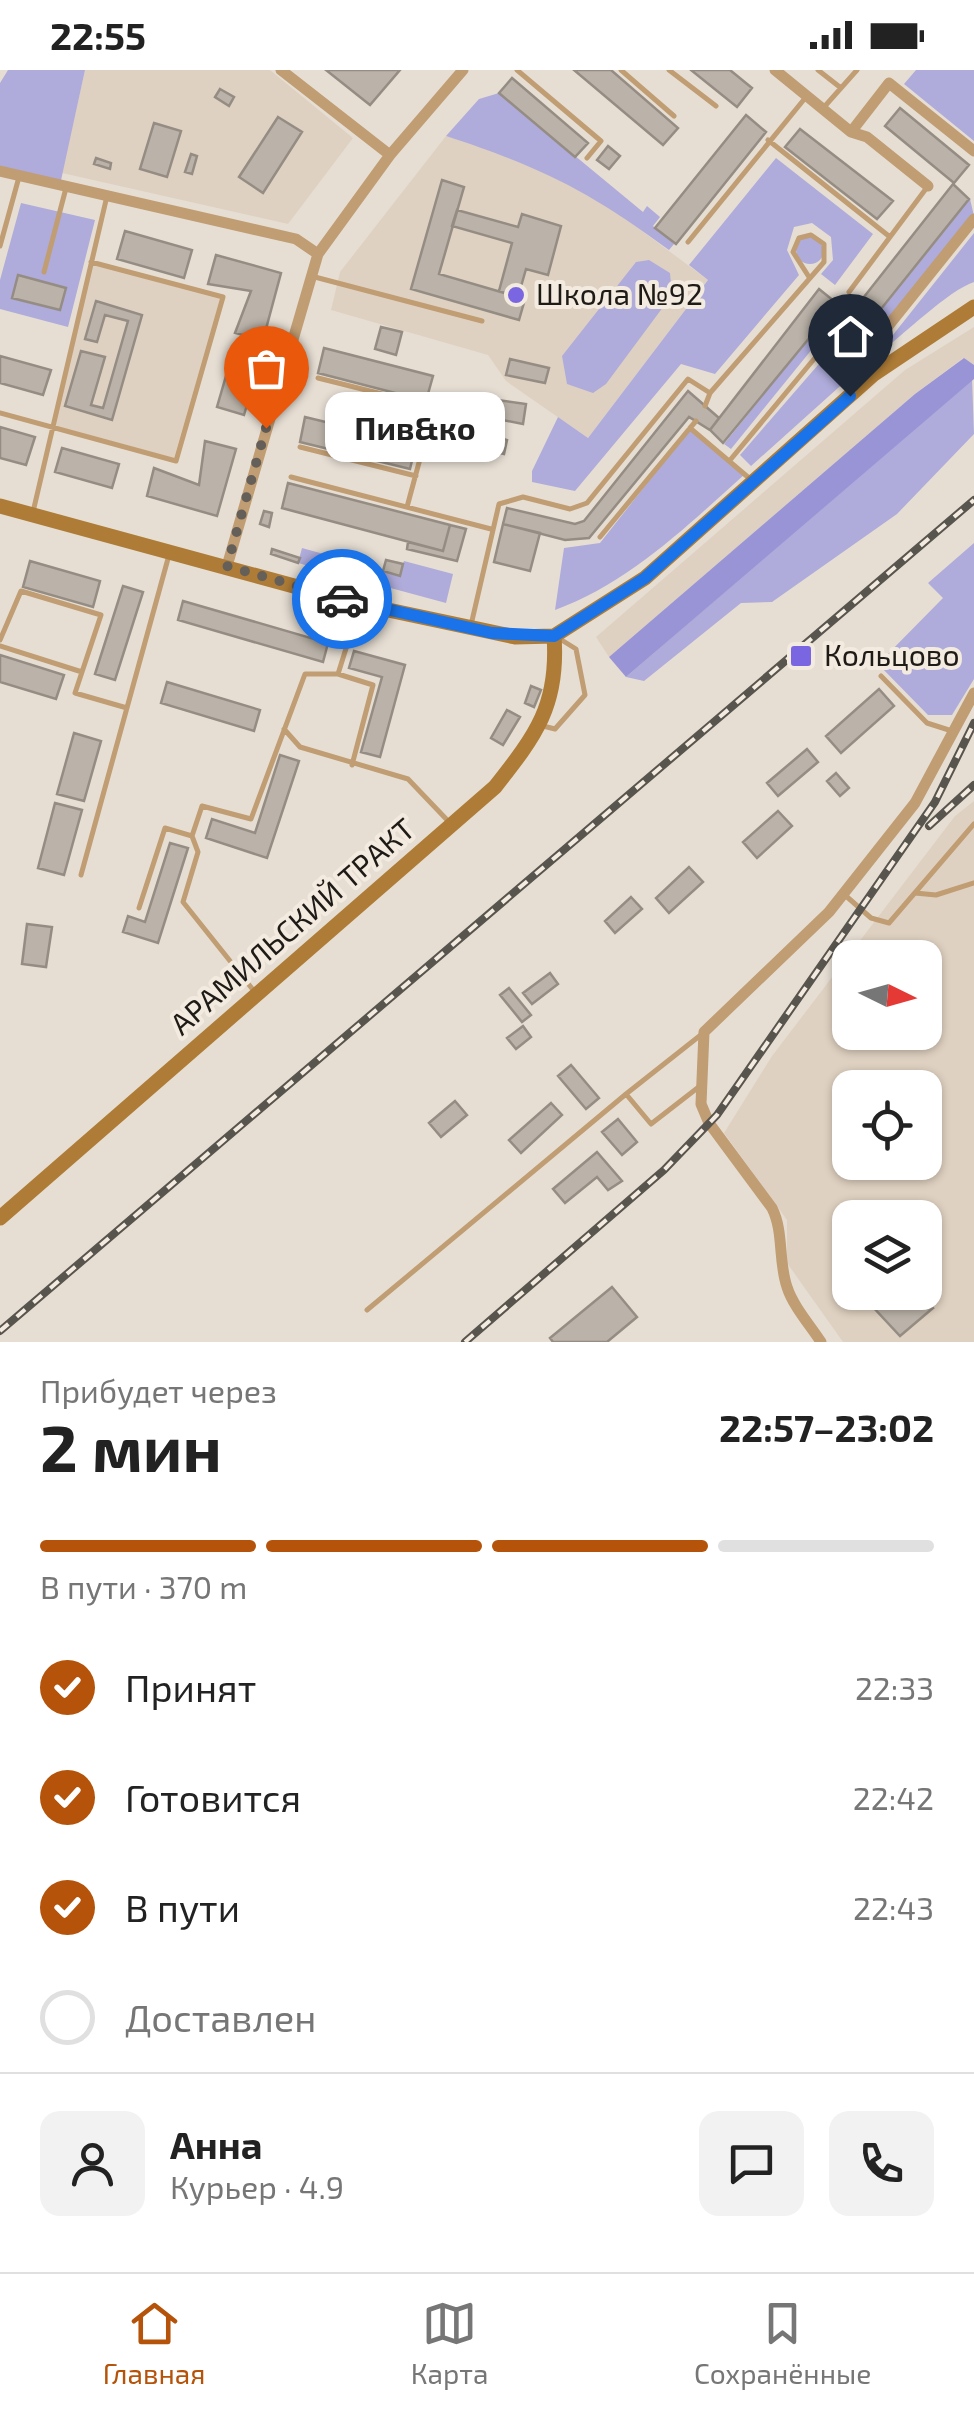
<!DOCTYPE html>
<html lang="ru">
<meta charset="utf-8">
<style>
body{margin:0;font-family:"Exo 2",sans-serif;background:#f2f2f2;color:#222;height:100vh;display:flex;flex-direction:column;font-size:38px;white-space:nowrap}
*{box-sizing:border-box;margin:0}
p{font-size:32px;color:#767676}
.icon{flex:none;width:55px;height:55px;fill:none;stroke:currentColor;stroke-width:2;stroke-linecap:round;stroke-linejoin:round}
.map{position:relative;height:1272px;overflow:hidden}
.side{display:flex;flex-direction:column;background:#fff;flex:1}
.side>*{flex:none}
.needle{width:65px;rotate:95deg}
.fabs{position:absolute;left:832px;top:870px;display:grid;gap:20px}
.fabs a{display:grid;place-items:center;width:110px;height:110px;border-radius:20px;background:#fff;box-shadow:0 2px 8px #0004;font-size:50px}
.pin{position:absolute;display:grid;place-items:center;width:85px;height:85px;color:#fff;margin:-102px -42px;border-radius:50% 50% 50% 0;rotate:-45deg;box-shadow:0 0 10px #0007}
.pin .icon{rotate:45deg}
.courier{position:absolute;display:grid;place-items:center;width:100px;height:100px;margin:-50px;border:8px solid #1a73e8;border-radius:50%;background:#fff;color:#222;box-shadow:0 2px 12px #0007}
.bubble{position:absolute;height:70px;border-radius:20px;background:#fff;box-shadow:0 2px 8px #0004;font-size:32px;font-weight:700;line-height:70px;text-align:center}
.head em{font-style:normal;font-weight:700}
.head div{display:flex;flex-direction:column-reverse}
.head{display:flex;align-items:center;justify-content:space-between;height:170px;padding:0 40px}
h1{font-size:65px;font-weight:700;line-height:75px}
.bar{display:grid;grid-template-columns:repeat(4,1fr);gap:15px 10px;align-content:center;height:120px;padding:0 40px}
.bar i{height:12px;border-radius:8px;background:#e0e0e0}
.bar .current{background:#b45309}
.bar p{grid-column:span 4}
.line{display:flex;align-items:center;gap:25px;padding:0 40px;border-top:2px solid #e0e0e0}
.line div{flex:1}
.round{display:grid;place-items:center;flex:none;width:105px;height:105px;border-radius:20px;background:#f2f2f2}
ol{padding:0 40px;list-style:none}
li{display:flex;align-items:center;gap:30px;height:110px}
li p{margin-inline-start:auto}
li .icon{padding:10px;border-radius:50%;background:#b45309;color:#fff;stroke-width:4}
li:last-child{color:#767676}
li i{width:55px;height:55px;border:5px solid #e0e0e0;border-radius:50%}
.status{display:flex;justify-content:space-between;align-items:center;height:70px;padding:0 50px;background:#fff;direction:ltr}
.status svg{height:28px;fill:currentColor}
.tab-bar{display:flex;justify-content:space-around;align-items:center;height:140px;border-top:2px solid #e0e0e0;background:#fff;font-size:28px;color:#767676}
.tab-bar a{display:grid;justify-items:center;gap:5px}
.tab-bar .current{color:#b45309}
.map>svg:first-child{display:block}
.built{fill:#dfd1c1;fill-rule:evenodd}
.green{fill:#afacdb}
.forest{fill:#9994d6}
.building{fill:#bbb3a9;stroke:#958d83;stroke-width:2.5}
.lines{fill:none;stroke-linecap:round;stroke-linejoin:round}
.lane{stroke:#c09d73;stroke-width:5}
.street{stroke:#c09d73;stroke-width:11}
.secondary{stroke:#ae7c36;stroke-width:15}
.rail-casing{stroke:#58544e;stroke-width:8}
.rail{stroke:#f4ebe0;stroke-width:4;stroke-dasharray:11;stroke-linecap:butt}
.done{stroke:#645f59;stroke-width:10;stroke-dasharray:0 18}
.route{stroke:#1a73e8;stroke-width:12}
.poi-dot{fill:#7b66e1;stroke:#f4ebe0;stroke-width:4}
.labels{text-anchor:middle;stroke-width:8;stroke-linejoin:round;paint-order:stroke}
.poi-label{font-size:30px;fill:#1e1b17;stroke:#f4ebe0;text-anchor:start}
.street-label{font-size:30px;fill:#1e1b17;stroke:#f4ebe0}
</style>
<div class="status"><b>22:55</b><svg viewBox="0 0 49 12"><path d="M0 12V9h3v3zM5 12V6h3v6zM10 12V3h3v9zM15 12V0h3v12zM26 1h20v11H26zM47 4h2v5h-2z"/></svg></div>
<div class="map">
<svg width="974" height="1272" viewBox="0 0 974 1272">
<rect width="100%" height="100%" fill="#e6ded3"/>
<path class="built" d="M85 0H270L353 68 288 154 62 103Z
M446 66 532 94 599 129 708 210 588 368 506 311 488 285 331 240 340 202Z
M92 194 220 229 174 388 52 355Z
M974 257V295L963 288 915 324 609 587 596 567 905 300Z
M974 731V1272H843L787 1193V1150L724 1063 772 986 955 746ZM850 888H925V962H850ZM850 1018H925V1092H850ZM850 1148H925V1222H850Z"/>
<path class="green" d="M8 0H85L60 115 0 98V13Z
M916 0H974V71L904 14Z
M499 23 643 142 647 136 660 147 653 156 674 174 669 180C589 121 541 97 446 66L479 29Z
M776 88 873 164 835 215 821 204 833 190 831 167 812 153 794 157 787 180 799 205 715 304 681 294 575 421 532 412V401L558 347 588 368 708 210 689 195Z
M970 129 974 146 872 273 862 264Z
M21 133 95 150 68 257 0 239V210Z
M974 163V212C949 220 902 266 877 285Z
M796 180a14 14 0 1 1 28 0a14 14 0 1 1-28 0Z
M649 190 670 203 672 225 606 314 593 323 567 314 562 286 636 192Z
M819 256 826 262 731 379 724 374Z
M831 280 858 300 751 396 740 385Z
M972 308 974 364 897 444 772 532 741 533 644 611 626 607Z
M690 359 745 404C687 456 629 513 555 540L564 478 600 473Z
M974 473V609L952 645H928L878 594 943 528 928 513Z
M302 478 399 505 404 491 453 504 446 533 298 493Z"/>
<path class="forest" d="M964 288 974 295V309L626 607 609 587 915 324Z"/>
<path class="building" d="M326 0H400L370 35Z
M574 0H611L678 58 663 75Z
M691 0H730L752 18 737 37Z
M512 8 588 73 575 87 499 23Z
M220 19 234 27 229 36 215 27Z
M900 38 969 95 954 113 885 56Z
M746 45 766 62 676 174 655 158Z
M278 47 302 62 263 123 239 107Z
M154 53 181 61 167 107 140 99Z
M800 59 893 131 877 149 785 77Z
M608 76 620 86 609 99 597 90Z
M191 84 197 86 192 104 185 102Z
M96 88 111 93 110 99 94 94Z
M442 110 464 117 439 204 525 229 519 250 411 219Z
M953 114 969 129 861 264 845 251Z
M457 140 518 157 522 144 561 156 548 205 526 199 518 227 499 221 512 173 452 156Z
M125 161 192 180 184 208 117 189Z
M216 185 281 203 263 270 235 263 251 221 208 214Z
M18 205 66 218 60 240 12 228Z
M819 219 850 244 841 255 829 244 723 373 710 360Z
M96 231 142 245 112 350 65 336 81 281 105 287 91 335 103 338 128 251 105 245 97 272 85 269Z
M381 257 402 262 396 285 375 279Z
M324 278 433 306 426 331 318 303Z
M0 286 51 300 43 325 0 313Z
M510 289 549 298 545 313 506 305Z
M228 299 255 307 244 345 217 337Z
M688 321 719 348 710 360 689 347 589 468 565 470 503 454 507 438 575 454 584 451Z
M470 326 526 334 523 354 492 348 488 364 507 370 504 384 459 374Z
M305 347 416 374 410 399 300 372Z
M0 357 35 367 26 395 0 388Z
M205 371 236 379 217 446 147 426 154 398 199 415Z
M62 378 119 394 112 418 55 402Z
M288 413 450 455 443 481 282 438Z
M264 441 272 443 269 457 260 454Z
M503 454 540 463 530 501 494 492Z
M450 455 466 459 457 491 407 479 408 472 443 481Z
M272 479 300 488 298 493 271 484Z
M386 490 403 494 400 506 383 501Z
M30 491 100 511 93 537 23 517Z
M123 516 143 522 115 610 95 604Z
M183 531 328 573 323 592 178 550Z
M354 581 405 595 380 687 361 682 382 607 349 598Z
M0 585 64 605 56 629 0 612Z
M167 612 260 640 254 661 161 633Z
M531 616 541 620 534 637 525 633Z
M879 619 894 636 841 683 826 666Z
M507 640 520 647 503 675 491 668Z
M74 663 101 671 84 731 57 724Z
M807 679 818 692 778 726 767 713Z
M280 685 299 691 267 788 206 768 212 749 255 763Z
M836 703 849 718 840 726 827 711Z
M55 733 82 740 64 805 38 798Z
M778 741 792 756 757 788 743 772Z
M170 773 188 778 158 873 123 862 128 846 145 852Z
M689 797 703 812 669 843 656 828Z
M631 827 642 839 615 863 605 851Z
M27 854 52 857 46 897 22 894Z
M550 903 558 914 532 934 523 923Z
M509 918 531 945 522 952 500 925Z
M523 956 531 967 516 979 507 968Z
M571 995 599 1028 586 1039 558 1006Z
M455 1031 467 1045 441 1067 429 1053Z
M551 1033 562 1045 521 1083 509 1070Z
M618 1049 637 1072 622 1085 602 1062Z
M597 1082 622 1111 608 1120 597 1107 565 1133 553 1119Z
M612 1217 637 1247 607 1272H553L550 1268Z
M859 1222H920L933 1238 900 1266Z"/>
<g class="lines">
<path class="lane" d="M517 0 601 71 587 88
M621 0 674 46
M669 0 716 36
M818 0 841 18
M825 36 857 0
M768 70 890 167
M688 172 806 27
M0 176 19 107
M44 202 66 118
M311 206 482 251
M849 222 928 116
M318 308 434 337 407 437
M705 336 710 323 824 192V174L811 165 799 168 793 182 809 207
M0 343 176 391 223 227 91 192
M696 351 690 358 749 408
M300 377 416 406
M731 389 829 271 857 290
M291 407 491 459
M33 442 107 126
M600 467 690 358
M471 555 499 434 523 427 570 439 587 433 688 309 710 323
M0 570 21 521 101 545 82 602
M0 576 82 602 75 623 127 638
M338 604 373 615 352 695
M881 606 927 653 952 661
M543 656 555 659 585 625 576 579 560 569
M284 659 300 677 408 709 450 753
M81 805 169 485
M915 823 936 825 974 813
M846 826 871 848 889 853 974 754
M139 838 165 758 192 766
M254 921 183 832 198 782 192 766 202 736 251 749 305 604H338L359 537
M700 1016 651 1054 626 1024 702 964
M367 1240 626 1024"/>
<path class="street" d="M281 0 390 85
M775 0 851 62 867 67 928 116
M851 62 889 13 974 81
M0 101 296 169 318 184
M874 304 860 291 974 149
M227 496 318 184 390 85 463 0
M821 1272C810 1255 793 1236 787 1217 778 1191 784 1162 772 1138L709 1053 701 1034 704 962 829 842 915 733 974 623"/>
<path class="secondary" d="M0 436 360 534 515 567 554 566 645 508 874 304 974 237
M0 1148 495 717C536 665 559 635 554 566"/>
<g class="rail-casing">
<path id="rail" d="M929 756 974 715
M0 1261 974 430
M465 1272 664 1100 717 1045 935 732 974 653"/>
</g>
<use href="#rail" class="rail"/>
</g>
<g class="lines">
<path class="done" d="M266 358 227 496 342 529"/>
<path class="route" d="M342 529 492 563 554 566 645 508 850 326"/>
</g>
<g class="poi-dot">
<circle cx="516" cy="225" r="10"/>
<rect x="789" y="574" width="24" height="24" rx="5"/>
</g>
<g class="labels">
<g class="poi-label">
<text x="536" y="235">Школа №92</text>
<text x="824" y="596">Кольцово</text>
</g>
<g class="street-label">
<text transform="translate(293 857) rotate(-41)" y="10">АРАМИЛЬСКИЙ ТРАКТ</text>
</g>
</g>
</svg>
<div class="fabs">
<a><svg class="needle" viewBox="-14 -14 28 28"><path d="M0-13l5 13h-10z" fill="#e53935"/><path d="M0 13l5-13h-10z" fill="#767676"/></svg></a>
<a><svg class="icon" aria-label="locate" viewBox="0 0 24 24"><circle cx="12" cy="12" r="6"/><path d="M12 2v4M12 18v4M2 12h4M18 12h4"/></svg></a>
<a><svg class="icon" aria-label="layers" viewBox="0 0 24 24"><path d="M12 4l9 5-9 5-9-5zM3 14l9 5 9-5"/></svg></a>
</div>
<div class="pin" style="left:266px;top:358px;background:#ea580c"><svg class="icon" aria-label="bag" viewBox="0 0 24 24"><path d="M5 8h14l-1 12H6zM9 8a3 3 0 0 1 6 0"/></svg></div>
<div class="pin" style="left:850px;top:326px;background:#1f2937"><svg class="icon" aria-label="home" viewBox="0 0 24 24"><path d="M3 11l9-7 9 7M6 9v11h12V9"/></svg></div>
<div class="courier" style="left:342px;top:529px"><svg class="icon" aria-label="car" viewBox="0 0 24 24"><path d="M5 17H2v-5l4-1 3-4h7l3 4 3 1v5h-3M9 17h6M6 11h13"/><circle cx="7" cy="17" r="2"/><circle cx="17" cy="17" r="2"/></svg></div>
<div class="bubble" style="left:325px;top:322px;width:180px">Пив&amp;ко</div>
</div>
<section class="side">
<div class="head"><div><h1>2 мин</h1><p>Прибудет через</p></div><em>22:57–23:02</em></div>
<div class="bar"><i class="current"></i><i class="current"></i><i class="current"></i><i></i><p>В пути · 370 m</p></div>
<ol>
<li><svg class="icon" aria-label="check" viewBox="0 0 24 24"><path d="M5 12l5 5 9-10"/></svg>Принят<p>22:33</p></li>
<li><svg class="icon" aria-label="check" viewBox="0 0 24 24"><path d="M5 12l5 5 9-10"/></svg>Готовится<p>22:42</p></li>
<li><svg class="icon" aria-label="check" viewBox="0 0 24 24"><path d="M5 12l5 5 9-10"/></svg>В пути<p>22:43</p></li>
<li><i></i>Доставлен</li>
</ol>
<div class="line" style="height:180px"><a class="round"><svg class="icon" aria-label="person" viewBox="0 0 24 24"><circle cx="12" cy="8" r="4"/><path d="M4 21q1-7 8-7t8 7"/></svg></a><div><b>Анна</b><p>Курьер · 4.9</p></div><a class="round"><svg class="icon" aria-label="chat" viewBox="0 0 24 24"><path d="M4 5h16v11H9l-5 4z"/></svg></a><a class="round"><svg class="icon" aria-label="phone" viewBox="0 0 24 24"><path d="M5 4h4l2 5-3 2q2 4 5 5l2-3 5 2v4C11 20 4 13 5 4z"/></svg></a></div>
</section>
<nav class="tab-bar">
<a class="current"><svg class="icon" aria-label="home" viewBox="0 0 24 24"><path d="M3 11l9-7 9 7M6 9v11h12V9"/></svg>Главная</a>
<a><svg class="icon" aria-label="map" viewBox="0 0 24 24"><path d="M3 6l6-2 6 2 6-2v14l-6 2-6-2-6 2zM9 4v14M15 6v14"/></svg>Карта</a>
<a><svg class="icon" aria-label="saved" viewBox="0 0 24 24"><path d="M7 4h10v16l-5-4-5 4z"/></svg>Сохранённые</a>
</nav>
